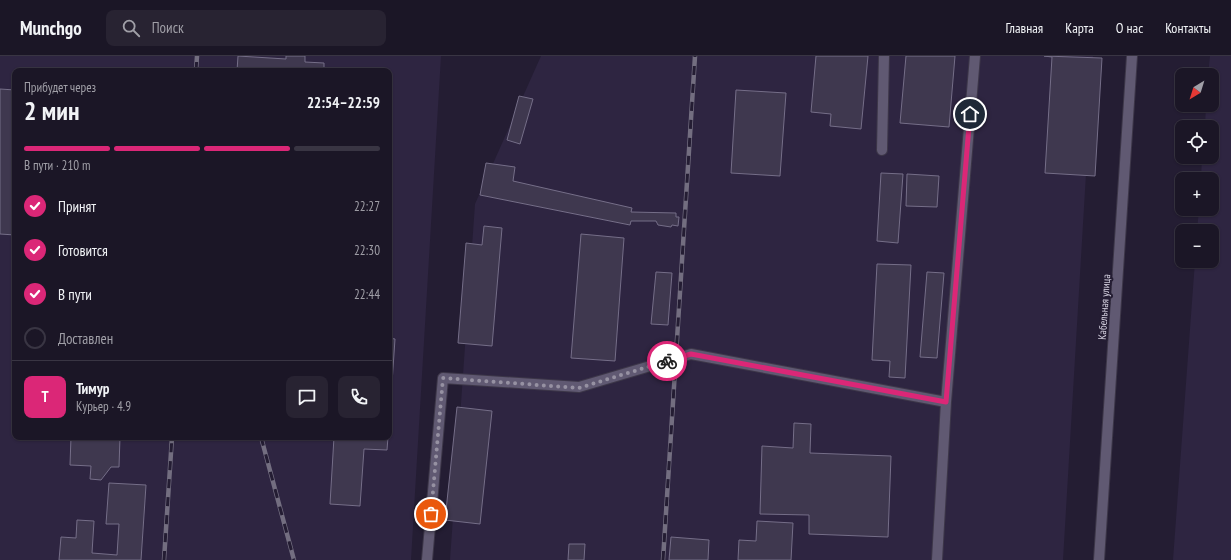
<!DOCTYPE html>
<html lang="ru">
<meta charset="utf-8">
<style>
body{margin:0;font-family:"PT Sans Narrow",sans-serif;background:#282332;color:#f1f3f6;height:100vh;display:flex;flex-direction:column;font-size:15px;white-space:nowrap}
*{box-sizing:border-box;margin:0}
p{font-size:13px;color:#a09fa7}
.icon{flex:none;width:22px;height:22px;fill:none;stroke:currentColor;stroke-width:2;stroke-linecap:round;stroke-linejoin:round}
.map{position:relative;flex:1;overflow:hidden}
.sheet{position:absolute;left:12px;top:12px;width:380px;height:372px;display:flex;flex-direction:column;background:#1b1626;border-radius:8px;box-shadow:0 1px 3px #0004,0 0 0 1px #393543}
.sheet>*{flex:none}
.needle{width:26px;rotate:218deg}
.tools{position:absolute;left:1175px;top:12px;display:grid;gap:8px}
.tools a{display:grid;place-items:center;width:44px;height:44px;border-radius:8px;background:#1b1626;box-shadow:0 1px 3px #0004,0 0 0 1px #393543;font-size:20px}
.pin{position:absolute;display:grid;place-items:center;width:34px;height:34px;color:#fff;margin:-17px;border:2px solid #fff;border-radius:50%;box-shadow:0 1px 4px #0007}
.courier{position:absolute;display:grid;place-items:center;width:40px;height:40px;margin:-20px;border:3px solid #db2777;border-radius:50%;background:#fff;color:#222;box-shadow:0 1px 5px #0007}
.overview em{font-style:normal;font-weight:700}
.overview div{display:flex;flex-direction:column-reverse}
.overview{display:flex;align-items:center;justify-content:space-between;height:68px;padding:0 12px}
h1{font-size:26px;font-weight:700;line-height:30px}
.bar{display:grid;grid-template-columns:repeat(4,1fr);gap:6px 4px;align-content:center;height:48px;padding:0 12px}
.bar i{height:5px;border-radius:3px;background:#393543}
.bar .selected{background:#db2777}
.bar p{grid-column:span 4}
.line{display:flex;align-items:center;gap:10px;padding:0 12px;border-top:1px solid #393543}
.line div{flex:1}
.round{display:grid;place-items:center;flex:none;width:42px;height:42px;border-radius:8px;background:#282332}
ol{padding:0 12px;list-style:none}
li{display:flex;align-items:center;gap:12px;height:44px}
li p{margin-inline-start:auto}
li .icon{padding:4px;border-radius:50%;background:#db2777;color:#fff;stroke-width:4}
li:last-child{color:#a09fa7}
li i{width:22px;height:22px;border:2px solid #393543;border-radius:50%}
header{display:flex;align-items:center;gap:24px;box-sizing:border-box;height:56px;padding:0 20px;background:#1b1626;border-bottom:1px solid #393543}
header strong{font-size:19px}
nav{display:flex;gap:22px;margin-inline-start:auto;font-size:14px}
.search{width:280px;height:36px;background:#282332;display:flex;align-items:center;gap:10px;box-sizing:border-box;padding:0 14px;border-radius:8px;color:#a09fa7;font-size:15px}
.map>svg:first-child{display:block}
.built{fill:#2e2541;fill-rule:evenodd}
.building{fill:#3f384f;stroke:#756e88}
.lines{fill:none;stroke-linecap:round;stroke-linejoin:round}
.minor-casing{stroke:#3d3749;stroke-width:12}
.minor{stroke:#605972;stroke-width:10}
.rail-casing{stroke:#736e80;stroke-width:4.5}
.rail{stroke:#241d33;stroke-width:3;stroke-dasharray:9;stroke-linecap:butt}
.done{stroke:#9691a2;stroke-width:4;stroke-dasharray:0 7.2}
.route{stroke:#db2777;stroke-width:5}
.labels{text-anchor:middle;stroke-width:4;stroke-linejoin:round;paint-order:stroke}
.street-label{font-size:11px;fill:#d3cfde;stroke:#241d33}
</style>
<header>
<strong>Munchgo</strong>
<div class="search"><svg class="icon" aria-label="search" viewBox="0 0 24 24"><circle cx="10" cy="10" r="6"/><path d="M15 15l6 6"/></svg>Поиск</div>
<nav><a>Главная</a><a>Карта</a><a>О нас</a><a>Контакты</a></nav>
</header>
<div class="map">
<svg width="1231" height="504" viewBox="0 0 1231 504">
<rect width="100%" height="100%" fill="#241d33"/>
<path class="built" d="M0 0H441L411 504H0ZM15 15H389V381H15Z
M541 0H1093L1063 504H450L475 148Z
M1210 0H1231V504H1173L1195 205H1212V175H1197L1199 153H1212V123H1201L1202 101H1212V71H1205L1206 49H1212V19H1208Z"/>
<path class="building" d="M238 0 286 3V0H305V6L324 7V15H237Z
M816 0H868L861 73 830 70 831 58 811 56Z
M906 0H955L949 71 900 67Z
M1044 0 1102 2 1095 120 1045 117 1052 1Z
M0 33 15 34V179L0 178Z
M736 34 786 37 780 120 731 117Z
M519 40 533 43 520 88 507 84Z
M486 107 515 111 513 125 632 152 631 156 676 157V161H679L678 170 672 169 671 171 658 169 656 165H631L630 169 480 139Z
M881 117 903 118 898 187 877 185Z
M907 118 939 120 937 151 906 150Z
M484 170 502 172 492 290 458 287 466 187 482 189Z
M581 178 624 182 615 305 571 302Z
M877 208 911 209 905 322 889 321 890 305 872 304Z
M656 216 672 217 668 269 651 268Z
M927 216 944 217 937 302 920 301Z
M389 282 395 283 389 371Z
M457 351 492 355 480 468 445 464Z
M794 367 811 368 810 397 891 400 888 481 809 478V459L760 458 762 390 793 392Z
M71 381H120L119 411H111L101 424 90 423 91 410 70 409Z
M334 381H388L387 394 364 393 360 450 330 448Z
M109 427 146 429 141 504H59L61 481 76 482 77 464 94 465 92 497 117 499 119 468H106Z
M757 465 793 467 791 504H738L739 484 756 485Z
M671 481 709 484 708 504H669Z
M569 488H585L584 504H568Z"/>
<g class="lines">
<g class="minor-casing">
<path id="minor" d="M882 94 884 0
M946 346 975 0
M427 504 443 322 579 331 691 298 946 346 937 504
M1099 504 1132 0"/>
</g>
<use href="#minor" class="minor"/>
<g class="rail-casing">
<path id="rail" d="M196 15 197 0
M261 381 294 504
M164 504 172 381
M663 504 695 0"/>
</g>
<use href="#rail" class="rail"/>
</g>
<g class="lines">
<path class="done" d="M431 458 443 322 579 332 667 305"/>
<path class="route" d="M667 305 691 298 946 346 970 58"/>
</g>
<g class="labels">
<g class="street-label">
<text transform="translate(1104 251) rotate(-86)" y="4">Кабельная улица</text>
</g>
</g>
</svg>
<div class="tools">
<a><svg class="needle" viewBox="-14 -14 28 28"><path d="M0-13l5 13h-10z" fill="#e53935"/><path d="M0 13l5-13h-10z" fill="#a09fa7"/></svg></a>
<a><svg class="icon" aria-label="locate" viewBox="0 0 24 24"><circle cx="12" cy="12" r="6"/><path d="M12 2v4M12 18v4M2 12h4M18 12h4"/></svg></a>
<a>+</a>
<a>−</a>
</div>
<div class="pin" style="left:431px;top:458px;background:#ea580c"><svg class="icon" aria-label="bag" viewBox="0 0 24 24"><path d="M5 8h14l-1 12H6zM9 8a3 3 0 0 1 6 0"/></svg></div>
<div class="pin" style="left:970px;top:58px;background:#1f2937"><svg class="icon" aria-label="home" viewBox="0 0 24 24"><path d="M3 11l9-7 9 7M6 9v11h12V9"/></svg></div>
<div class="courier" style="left:667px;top:305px"><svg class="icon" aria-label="bike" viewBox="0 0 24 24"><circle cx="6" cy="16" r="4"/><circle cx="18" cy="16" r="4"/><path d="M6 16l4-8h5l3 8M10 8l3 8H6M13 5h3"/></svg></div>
<section class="sheet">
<div class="overview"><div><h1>2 мин</h1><p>Прибудет через</p></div><em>22:54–22:59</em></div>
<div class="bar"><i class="selected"></i><i class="selected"></i><i class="selected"></i><i></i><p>В пути · 210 m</p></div>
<ol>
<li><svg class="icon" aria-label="check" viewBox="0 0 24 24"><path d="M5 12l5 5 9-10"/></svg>Принят<p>22:27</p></li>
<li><svg class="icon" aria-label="check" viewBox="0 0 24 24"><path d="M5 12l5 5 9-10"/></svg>Готовится<p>22:30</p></li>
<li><svg class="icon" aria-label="check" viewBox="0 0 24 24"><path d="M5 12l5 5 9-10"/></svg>В пути<p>22:44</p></li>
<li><i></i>Доставлен</li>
</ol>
<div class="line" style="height:72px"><b class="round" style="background:#db2777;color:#fff">Т</b><div><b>Тимур</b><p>Курьер · 4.9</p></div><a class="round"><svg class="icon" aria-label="chat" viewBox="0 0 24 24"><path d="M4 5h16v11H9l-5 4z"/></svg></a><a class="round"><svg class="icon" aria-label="phone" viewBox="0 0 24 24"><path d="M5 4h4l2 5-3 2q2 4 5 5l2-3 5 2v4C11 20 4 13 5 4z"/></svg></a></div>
</section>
</div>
